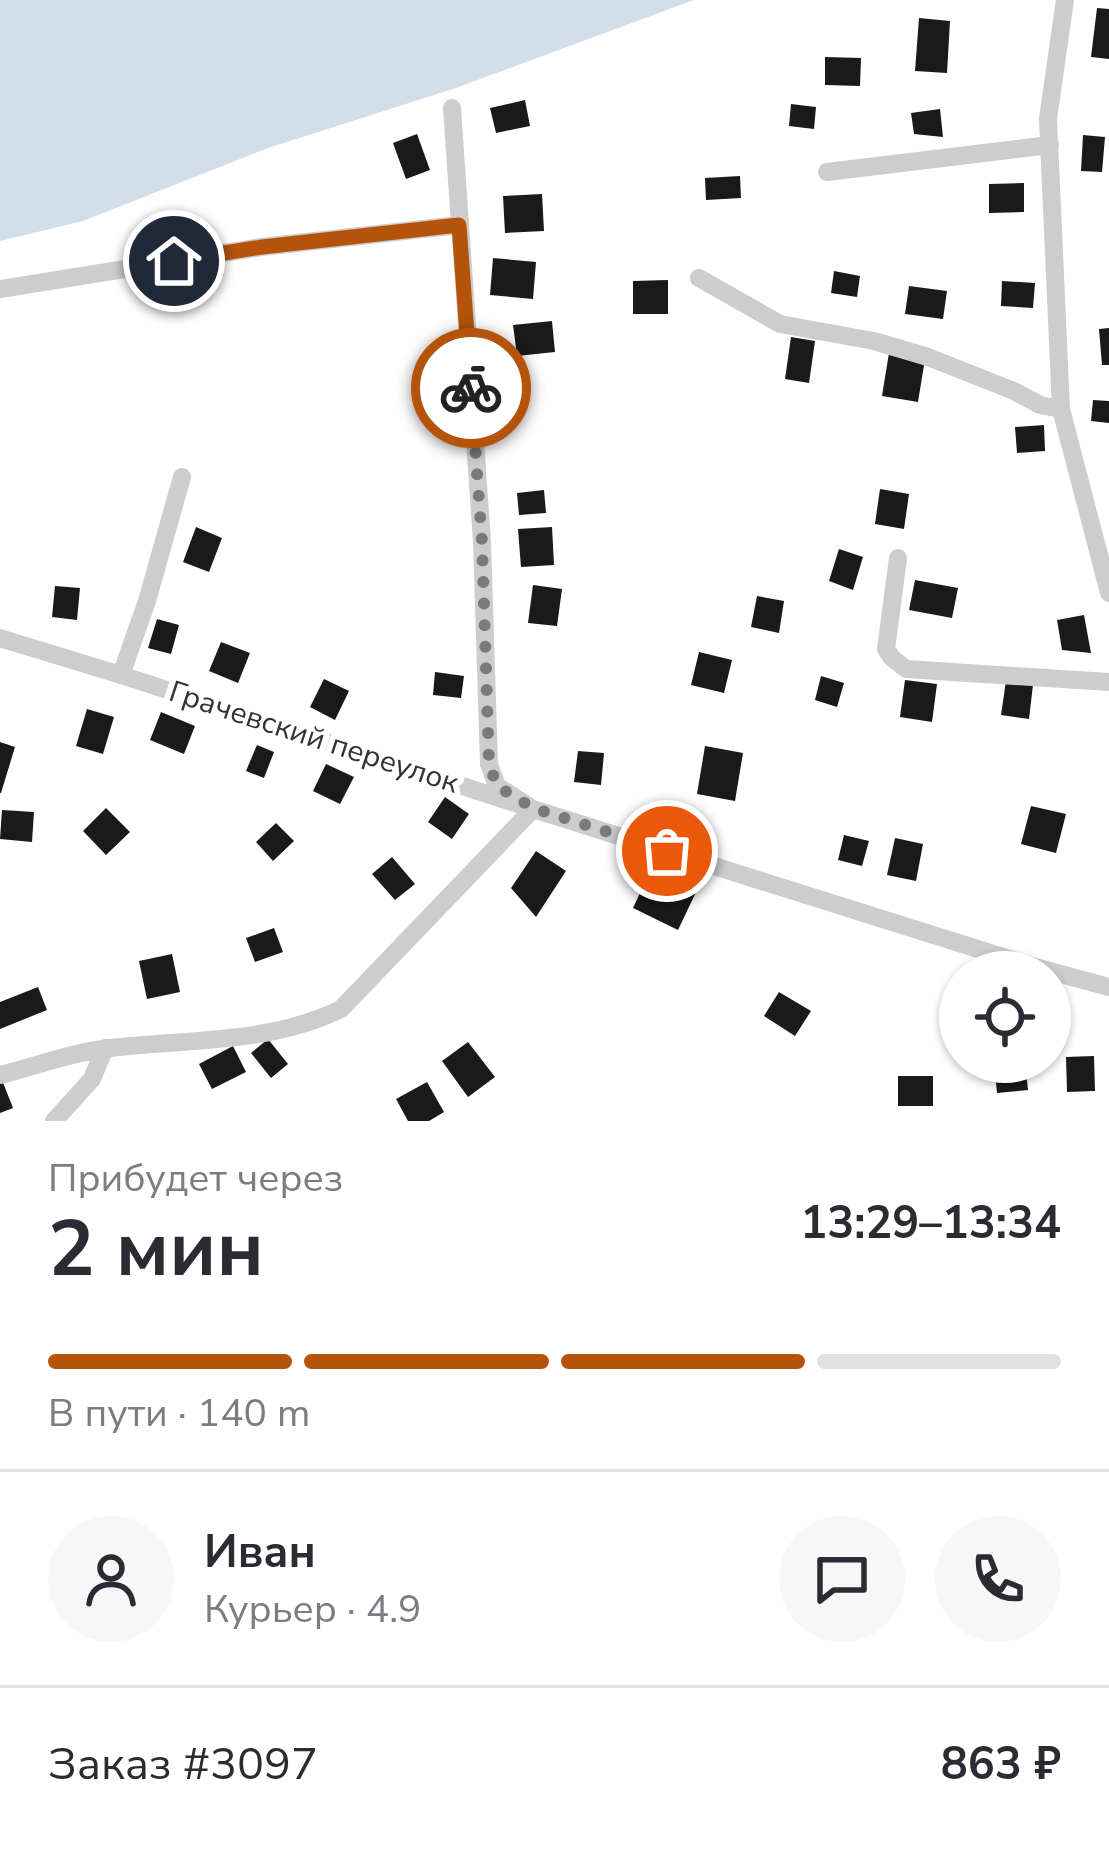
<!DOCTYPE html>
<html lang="ru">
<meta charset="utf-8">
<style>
body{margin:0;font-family:"Nunito Sans",sans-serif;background:#f7f7f7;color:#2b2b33;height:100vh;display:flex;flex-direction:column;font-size:45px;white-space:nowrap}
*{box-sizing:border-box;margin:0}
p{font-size:39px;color:#7c7c81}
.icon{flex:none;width:66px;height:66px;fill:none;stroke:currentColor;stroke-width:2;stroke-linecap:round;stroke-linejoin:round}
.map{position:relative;height:1121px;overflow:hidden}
.details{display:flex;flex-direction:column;background:#fff;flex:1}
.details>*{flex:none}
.controls{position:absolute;left:939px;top:951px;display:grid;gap:24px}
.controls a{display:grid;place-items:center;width:132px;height:132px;border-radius:50%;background:#fff;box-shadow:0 3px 9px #0004;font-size:60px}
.pin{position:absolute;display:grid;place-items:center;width:102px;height:102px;color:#fff;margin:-51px;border:6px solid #fff;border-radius:50%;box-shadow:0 3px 12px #0007}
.courier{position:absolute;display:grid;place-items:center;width:120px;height:120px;margin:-60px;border:9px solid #b45309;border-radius:50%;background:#fff;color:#222;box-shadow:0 3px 15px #0007}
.headline em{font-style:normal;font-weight:700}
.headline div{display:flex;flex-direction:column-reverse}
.headline{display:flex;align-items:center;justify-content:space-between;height:204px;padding:0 48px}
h1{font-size:78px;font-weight:700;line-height:90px}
.bar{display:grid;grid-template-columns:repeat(4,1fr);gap:18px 12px;align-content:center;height:144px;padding:0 48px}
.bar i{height:15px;border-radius:9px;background:#e1e1e2}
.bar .current{background:#b45309}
.bar p{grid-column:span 4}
.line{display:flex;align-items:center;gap:30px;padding:0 48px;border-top:3px solid #e1e1e2}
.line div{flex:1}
.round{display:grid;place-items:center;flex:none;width:126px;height:126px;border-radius:63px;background:#f7f7f7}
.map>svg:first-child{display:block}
.water{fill:#d2deea}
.building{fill:#1a1a1a}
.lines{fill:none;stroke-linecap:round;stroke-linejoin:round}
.minor{stroke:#cdcdcd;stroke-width:18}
.done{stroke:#7a7a7a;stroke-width:12;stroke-dasharray:0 21.6}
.route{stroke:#b45309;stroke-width:15}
.labels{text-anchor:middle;stroke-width:12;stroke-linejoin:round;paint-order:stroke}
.street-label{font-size:30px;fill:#333;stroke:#fff}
</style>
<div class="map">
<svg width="1109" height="1121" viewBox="0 0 1109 1121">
<rect width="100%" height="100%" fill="#fff"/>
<path class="water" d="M0 0H694L456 88 268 148 83 221 0 241Z"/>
<path class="building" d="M1097 8 1109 9V59L1091 57Z
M919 18 950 21 947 73 915 71Z
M825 57 861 58 860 86 825 85Z
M525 100 530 126 496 133 490 108Z
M791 104 816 107 814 129 789 126Z
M940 109 943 137 914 134 911 113Z
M417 134 430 170 406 179 393 143Z
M1083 135 1105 137 1102 172 1081 171Z
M740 176 741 198 706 200 705 178Z
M1024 183V212L989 213V184Z
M542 194 544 231 505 233 503 196Z
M493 258 536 262 533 299 490 295Z
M834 271 860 276 857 297 831 293Z
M668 280V314H633V281Z
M1002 281 1035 283 1033 308 1001 306Z
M909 286 947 291 943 319 905 314Z
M552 321 555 352 517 356 513 325Z
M1109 328V365H1102L1099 329Z
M791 337 815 341 809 383 785 379Z
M889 353 925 359 918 402 882 396Z
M1093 400 1109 401V423L1091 421Z
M1044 425 1045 451 1017 453 1015 427Z
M880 489 909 494 904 529 875 524Z
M544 490 546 513 519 515 517 493Z
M196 527 222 538 209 572 183 562Z
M552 527 554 565 521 567 518 529Z
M839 549 863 557 853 590 829 581Z
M915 580 958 588 952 618 909 610Z
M533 585 562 589 557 626 528 623Z
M55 586 80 588 77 620 52 617Z
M757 596 784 601 779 633 751 627Z
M1084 615 1091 653 1062 650 1057 620Z
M157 619 179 625 171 654 148 648Z
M221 642 250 653 238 683 209 671Z
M699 652 732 660 724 693 691 685Z
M435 672 464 676 461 698 433 695Z
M821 676 844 683 837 707 815 700Z
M324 679 349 691 335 720 310 707Z
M905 680 937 684 932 722 900 717Z
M1006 681 1033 685 1029 719 1001 715Z
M87 709 114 717 103 754 76 746Z
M161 712 195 726 184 754 150 740Z
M0 742 15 747 1 793H0Z
M257 745 274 752 264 778 246 771Z
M705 746 743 753 735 801 697 794Z
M578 751 604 753 601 785 574 782Z
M326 764 354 777 340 804 313 791Z
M445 797 469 814 452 839 428 822Z
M1031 806 1066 814 1056 853 1021 844Z
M106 808 130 832 106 855 83 831Z
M2 810 34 812 32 842 0 839Z
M276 823 294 841 273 861 256 842Z
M844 835 869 841 862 866 838 860Z
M895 838 923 844 916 881 887 875Z
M536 851 566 871 536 917 511 888Z
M392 857 415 884 395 900 372 874Z
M652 867 698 888 678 930 633 908Z
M274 928 283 952 255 962 246 938Z
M172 954 180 992 147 999 139 961Z
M38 987 47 1010 0 1029V1002Z
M779 992 811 1011 795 1036 764 1016Z
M268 1039 288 1064 271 1078 251 1053Z
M468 1042 495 1077 468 1097 442 1061Z
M233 1046 246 1072 212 1089 199 1064Z
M1094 1056 1095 1091 1067 1092 1066 1057Z
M994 1062H1025L1028 1090 997 1093Z
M0 1075 13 1108 0 1113Z
M898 1076H933V1106H898Z
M427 1082 444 1112 429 1121H408L396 1099Z"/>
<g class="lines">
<path class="minor" d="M1065 0 1048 119 1061 409 1109 593
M827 172 1050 145
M699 278 780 324 874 341 928 357 1014 391 1040 405 1061 409
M0 289 261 247 459 225
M898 558 886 649 892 658 906 669 1109 682
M0 638 121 675 533 809 1035 967 1109 987
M121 675 147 601 182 477
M0 1075C36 1066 73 1052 110 1048 187 1039 270 1044 341 1009L533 809 497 786 489 764 482 542 452 108
M54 1121 92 1079 105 1048"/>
</g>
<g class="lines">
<path class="done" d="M471 388 482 542 489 764 497 786 533 808 667 851"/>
<path class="route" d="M174 261 262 247 459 225 471 388"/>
</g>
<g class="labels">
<g class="street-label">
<text transform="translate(314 737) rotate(18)" y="10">Грачевский переулок</text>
</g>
</g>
</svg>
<div class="controls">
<a><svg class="icon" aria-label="locate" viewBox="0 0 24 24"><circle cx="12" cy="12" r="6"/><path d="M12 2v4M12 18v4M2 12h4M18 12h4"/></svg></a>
</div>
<div class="pin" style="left:667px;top:851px;background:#ea580c"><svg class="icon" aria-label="bag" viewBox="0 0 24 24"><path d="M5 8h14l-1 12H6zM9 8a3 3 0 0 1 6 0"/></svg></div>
<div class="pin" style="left:174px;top:261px;background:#1f2937"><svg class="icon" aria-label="home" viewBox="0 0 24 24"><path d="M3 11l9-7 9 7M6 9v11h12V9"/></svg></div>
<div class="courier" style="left:471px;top:388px"><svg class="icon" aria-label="bike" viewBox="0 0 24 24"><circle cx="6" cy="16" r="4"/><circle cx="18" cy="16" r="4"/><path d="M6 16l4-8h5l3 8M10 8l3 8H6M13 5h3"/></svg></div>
</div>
<section class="details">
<div class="headline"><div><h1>2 мин</h1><p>Прибудет через</p></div><em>13:29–13:34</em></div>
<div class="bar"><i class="current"></i><i class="current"></i><i class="current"></i><i></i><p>В пути · 140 m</p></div>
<div class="line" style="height:216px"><a class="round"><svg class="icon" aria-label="person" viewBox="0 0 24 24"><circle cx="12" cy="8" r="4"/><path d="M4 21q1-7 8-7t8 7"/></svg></a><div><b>Иван</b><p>Курьер · 4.9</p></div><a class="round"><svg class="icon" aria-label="chat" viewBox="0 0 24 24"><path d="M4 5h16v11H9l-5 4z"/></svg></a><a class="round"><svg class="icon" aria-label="phone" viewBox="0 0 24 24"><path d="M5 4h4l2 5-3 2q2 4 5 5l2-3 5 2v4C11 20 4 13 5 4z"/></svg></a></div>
<div class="line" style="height:156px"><div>Заказ #3097</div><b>863 ₽</b></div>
</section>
